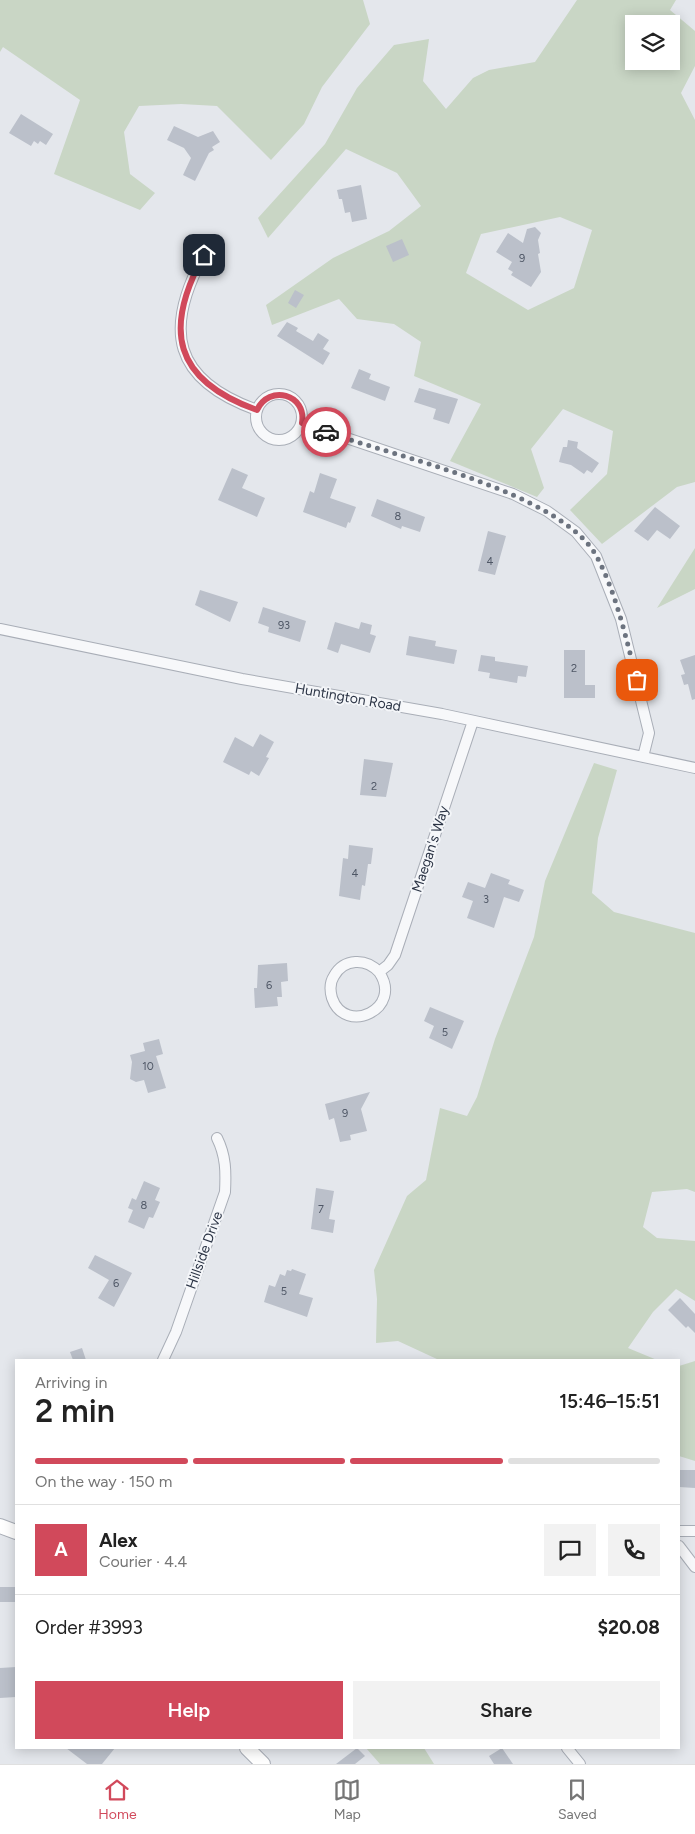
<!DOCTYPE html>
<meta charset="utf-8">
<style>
body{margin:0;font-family:Figtree,sans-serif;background:#f2f2f2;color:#222;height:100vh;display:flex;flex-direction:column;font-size:19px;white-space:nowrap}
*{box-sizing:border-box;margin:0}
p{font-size:16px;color:#767676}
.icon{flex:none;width:28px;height:28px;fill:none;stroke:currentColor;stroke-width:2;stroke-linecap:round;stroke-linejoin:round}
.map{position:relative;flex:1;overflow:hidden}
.details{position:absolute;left:15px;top:1359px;width:665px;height:390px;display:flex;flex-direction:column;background:#fff;border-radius:0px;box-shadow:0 2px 12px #0003}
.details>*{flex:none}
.fabs{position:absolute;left:625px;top:15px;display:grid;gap:10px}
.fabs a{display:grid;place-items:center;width:55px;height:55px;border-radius:0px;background:#fff;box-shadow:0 2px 12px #0003;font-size:25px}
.pin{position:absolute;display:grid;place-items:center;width:42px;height:42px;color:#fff;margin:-21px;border-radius:10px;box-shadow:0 2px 8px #0006}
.courier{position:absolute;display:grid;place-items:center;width:50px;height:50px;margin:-25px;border:4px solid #d1495b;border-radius:50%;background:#fff;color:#222;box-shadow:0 1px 6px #0007}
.overview em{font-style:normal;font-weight:600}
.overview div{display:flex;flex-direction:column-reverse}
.overview{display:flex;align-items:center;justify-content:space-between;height:85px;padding:0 20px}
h1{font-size:32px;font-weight:600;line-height:38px}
.bar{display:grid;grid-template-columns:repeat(4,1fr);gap:8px 5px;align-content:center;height:60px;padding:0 20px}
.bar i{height:6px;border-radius:4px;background:#e0e0e0}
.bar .active{background:#d1495b}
.bar p{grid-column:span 4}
.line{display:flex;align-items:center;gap:12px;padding:0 20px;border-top:1px solid #e0e0e0}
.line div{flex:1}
.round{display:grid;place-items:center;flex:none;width:52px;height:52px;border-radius:0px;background:#f2f2f2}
.cta{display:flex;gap:10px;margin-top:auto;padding:10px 20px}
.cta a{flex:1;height:58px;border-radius:0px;background:#d1495b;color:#fff;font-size:20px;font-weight:600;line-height:58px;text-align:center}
.cta a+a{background:#f2f2f2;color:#222}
.tabs{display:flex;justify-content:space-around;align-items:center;height:70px;border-top:1px solid #e0e0e0;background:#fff;font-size:14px;color:#767676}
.tabs a{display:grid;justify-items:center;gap:2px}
.tabs .active{color:#d1495b}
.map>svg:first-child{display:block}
.green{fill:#c9d6c5;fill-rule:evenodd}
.building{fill:#bbc0ca}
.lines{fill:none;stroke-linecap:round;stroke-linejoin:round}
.minor-casing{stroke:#a9aeb7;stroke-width:12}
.secondary-casing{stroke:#a9aeb7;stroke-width:16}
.minor{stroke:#f7f8fa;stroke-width:10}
.secondary{stroke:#fff;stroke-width:14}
.done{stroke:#6c737f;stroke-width:5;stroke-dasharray:0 9}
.route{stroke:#d1495b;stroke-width:6}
.labels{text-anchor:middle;stroke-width:4;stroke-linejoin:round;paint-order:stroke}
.number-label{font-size:11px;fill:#4f5766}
.street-label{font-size:14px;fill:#2b3445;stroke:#f4f6f9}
</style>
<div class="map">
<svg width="695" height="1764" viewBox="0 0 695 1764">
<rect width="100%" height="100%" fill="#e4e7ec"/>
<path class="green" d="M0 0H363L370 24 322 87 304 124 271 160 217 106 181 104 139 106 124 132 130 174 155 193 140 210 54 174 80 100 3 47 0 52Z
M577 0H676L670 10 695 31V66L681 93 695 120V482L677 487 602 544 570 510 607 474 613 431 563 409 531 449 544 488 537 497 450 461 481 404 414 376 421 342 394 324 357 319 339 299 272 325 266 305 333 258 389 231 421 206 397 173 346 149 268 238 258 218 325 144 357 88 394 45 429 39 423 81 446 109 473 78 489 70 535 62ZM634 24H671V61H634ZM560 217 592 230 574 288 528 310 466 273 481 234Z
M695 548V589L657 608Z
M594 763 617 770 598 838 592 893 614 912 695 933V1192L687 1189 652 1192 643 1227 657 1238 695 1241V1301L676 1289 653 1312 628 1348 657 1360H439L398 1341 376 1343 377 1299 374 1270 407 1196 426 1180 440 1108 467 1116 477 1097 495 1039 534 937 545 881Z
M695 1361V1461L679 1456V1366Z
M366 1748H424L434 1764H380Z"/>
<path class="building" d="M21 114 53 134 46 145 40 141 38 144 34 141 31 146 9 133Z
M174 126 198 137 213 131 220 142 212 147 214 150 209 153 195 181 183 175 191 158 184 148 167 140Z
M361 185 367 219 352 222 350 212 345 213 342 199H339L337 190Z
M535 227 541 233 538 240 540 253 538 254 541 272 531 287 511 275 513 272 508 269 512 262 496 252 508 233 523 243 527 229Z
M402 239 409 255 393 262 386 246Z
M295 290 304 295 296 308 288 303Z
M287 322 298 328 296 331 313 341 318 333 329 340 323 349 330 353 323 365 277 336Z
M359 369 371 374 369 379 390 387 385 401 351 388Z
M419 388 458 399 449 424 433 419 436 409 414 402Z
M568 440 578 442 577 448 599 463 592 473 587 470 584 474 571 465 559 462 563 447H567Z
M232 468 248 475 242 488 265 498 257 517 218 500Z
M320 473 337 479 330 498 356 507 350 523 348 522 346 528 303 512 310 491 314 493Z
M377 499 425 517 420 532 402 526 401 529 371 516Z
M655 507 680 526 670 539 657 530 648 541 634 531Z
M488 531 506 536 495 575 478 571Z
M200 590 238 602 230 622 195 605Z
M263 607 306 621 300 642 268 632 269 627 258 623Z
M335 622 359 629 361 622 372 625 370 634 376 636 370 653 341 644 338 653 327 649Z
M409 636 436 641 435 646 457 650 454 664 406 655Z
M564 650H585V685H595V698H564Z
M481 655 495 657V661L528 666 526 677 518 676 517 683 489 678 490 673 478 671Z
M695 655V699L692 700 688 684 684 685 681 675 685 674 680 660Z
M260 734 274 742 266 757 269 758 259 776 251 771 249 775 223 762 235 737 253 747Z
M364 759 393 763 386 797 360 795Z
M349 845 373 848 371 864H368L365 886 362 885 360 900 339 896 343 858 348 859Z
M491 873 510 880 508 884 524 890 519 902 504 897 494 928 467 918 473 901 462 897 468 882 485 888Z
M287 963 288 981 281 982 282 997H277L278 1006 255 1008 254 988H257L258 965Z
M430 1007 464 1021 452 1049 429 1038 434 1026 424 1021Z
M159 1039 163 1054 156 1056 166 1088 148 1093 144 1080 136 1082 130 1079 132 1062 130 1055 145 1051 143 1043Z
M370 1092 361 1109 367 1131 350 1135 351 1140 340 1142 334 1118 329 1120 325 1104Z
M144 1181 160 1188 155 1200 160 1202 153 1218 149 1217 144 1229 128 1222 133 1210 128 1208 132 1198 136 1200Z
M316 1188 334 1191 329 1219 335 1220 333 1233 311 1229Z
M95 1255 132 1273 114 1307 98 1298 109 1280 88 1268Z
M292 1269 306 1274 299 1294 313 1298 307 1317 264 1302 269 1285 275 1287 280 1274 285 1276 287 1270 291 1271Z
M680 1298 695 1314V1333L688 1326 686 1328 668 1310Z
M82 1348 86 1360H73L70 1352Z
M679 1470H695V1488L679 1487Z
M0 1587H16V1602H0Z
M16 1667V1697L0 1698V1668Z
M66 1748H115L102 1764H87Z
M357 1748 365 1756 355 1764H336Z
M502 1748 513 1764H494L489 1756Z"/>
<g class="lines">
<g class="minor-casing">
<path id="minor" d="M204 255C163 330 173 380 257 410
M256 417a23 23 0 1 1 46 0a23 23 0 1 1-46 0Z
M302 423 513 494 547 511 576 532 596 556 621 619 649 733 643 757
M0 629 242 679 442 714 695 768
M379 972C366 958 344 958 334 976 330 982 330 991 332 998 345 1036 404 1009 379 972L388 965 395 955 473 721
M163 1360 176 1332 225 1192C226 1172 226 1156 217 1138
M679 1531H695
M679 1546 695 1567
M567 1748 580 1764"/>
</g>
<g class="secondary-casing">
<path id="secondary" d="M0 1526 16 1532
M247 1748 263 1764"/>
</g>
<use href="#minor" class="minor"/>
<use href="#secondary" class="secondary"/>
</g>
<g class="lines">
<path class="done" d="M326 432C394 456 563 493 597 557 617 595 626 639 637 680"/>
<path class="route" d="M204 255C163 329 173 380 257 410 269 384 307 394 302 423L326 432"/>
</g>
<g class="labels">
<g class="number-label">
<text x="522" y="262">9</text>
<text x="398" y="520">8</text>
<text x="490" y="565">4</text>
<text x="284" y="629">93</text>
<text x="574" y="672">2</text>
<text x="374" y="790">2</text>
<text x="355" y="877">4</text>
<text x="486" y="903">3</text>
<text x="269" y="989">6</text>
<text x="445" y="1036">5</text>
<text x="148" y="1070">10</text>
<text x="345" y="1117">9</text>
<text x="144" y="1209">8</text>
<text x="321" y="1213">7</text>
<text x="116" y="1287">6</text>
<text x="284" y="1295">5</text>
</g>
<g class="street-label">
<text transform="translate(348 697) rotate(10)" y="5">Huntington Road</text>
<text transform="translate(430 849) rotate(-72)" y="5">Maegan's Way</text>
<text transform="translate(204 1250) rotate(-70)" y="5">Hillside Drive</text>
</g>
</g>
</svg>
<div class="fabs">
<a><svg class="icon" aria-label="layers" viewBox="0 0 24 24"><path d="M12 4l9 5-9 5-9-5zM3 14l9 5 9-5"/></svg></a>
</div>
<div class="pin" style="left:637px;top:680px;background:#ea580c"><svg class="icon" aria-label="bag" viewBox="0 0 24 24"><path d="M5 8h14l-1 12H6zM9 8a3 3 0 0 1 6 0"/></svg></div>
<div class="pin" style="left:204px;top:255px;background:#1f2937"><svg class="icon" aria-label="home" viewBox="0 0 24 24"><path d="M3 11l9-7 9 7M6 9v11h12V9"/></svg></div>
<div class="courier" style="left:326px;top:432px"><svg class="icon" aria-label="car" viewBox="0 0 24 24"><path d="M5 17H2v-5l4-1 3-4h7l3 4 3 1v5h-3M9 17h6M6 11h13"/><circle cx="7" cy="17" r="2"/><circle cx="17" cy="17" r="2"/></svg></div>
<section class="details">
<div class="overview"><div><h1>2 min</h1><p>Arriving in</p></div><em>15:46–15:51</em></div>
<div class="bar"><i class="active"></i><i class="active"></i><i class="active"></i><i></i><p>On the way · 150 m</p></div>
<div class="line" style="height:90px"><b class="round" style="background:#d1495b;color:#fff">A</b><div><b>Alex</b><p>Courier · 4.4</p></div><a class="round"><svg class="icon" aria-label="chat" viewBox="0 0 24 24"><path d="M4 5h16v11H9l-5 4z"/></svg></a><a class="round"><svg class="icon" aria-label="phone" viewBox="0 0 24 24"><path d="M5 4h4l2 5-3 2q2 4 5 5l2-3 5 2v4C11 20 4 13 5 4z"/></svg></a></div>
<div class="line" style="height:65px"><div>Order #3993</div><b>$20.08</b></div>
<div class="cta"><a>Help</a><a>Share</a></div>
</section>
</div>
<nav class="tabs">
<a class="active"><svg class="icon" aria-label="home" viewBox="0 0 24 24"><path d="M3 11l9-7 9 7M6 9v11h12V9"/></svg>Home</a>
<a><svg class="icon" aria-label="map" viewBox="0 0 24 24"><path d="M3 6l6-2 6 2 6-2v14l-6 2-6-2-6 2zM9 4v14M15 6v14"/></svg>Map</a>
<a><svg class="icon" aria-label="saved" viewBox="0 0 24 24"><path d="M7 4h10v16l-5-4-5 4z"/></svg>Saved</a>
</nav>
